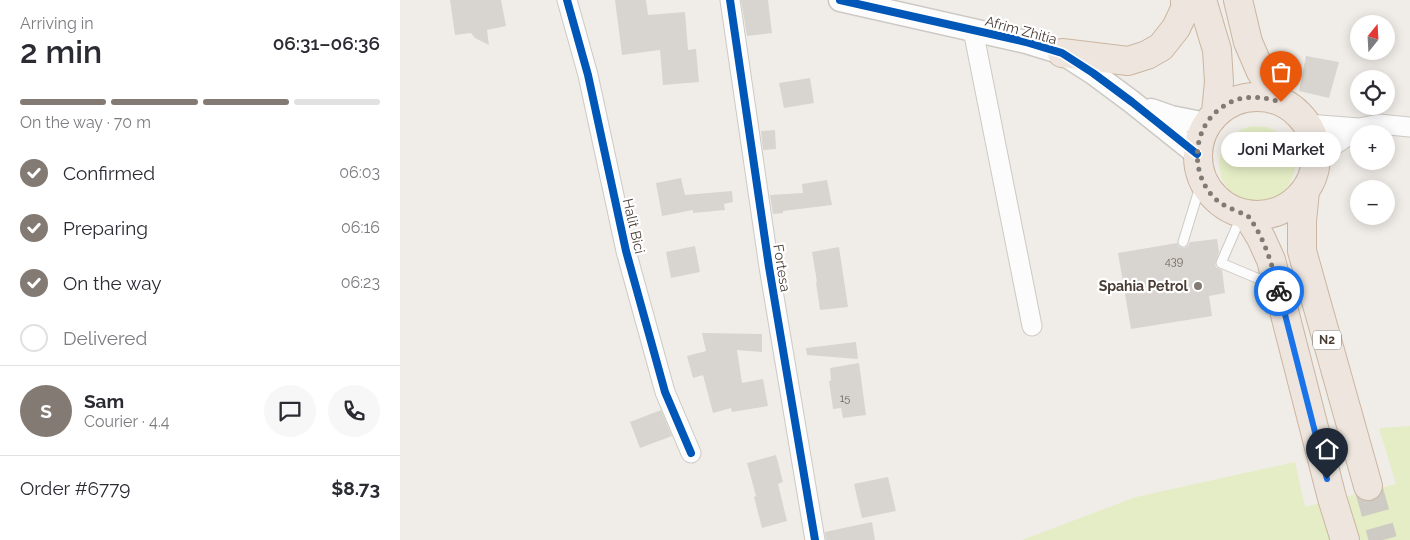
<!DOCTYPE html>
<meta charset="utf-8">
<style>
body{margin:0;font-family:Raleway,sans-serif;background:#f7f7f7;color:#2b2b33;height:100vh;display:flex;flex-direction:column;font-size:19px;white-space:nowrap}
*{box-sizing:border-box;margin:0}
p{font-size:16px;color:#7c7c81}
.icon{flex:none;width:28px;height:28px;fill:none;stroke:currentColor;stroke-width:2;stroke-linecap:round;stroke-linejoin:round}
.map{position:relative;flex:1;overflow:hidden}
.sheet{display:flex;flex-direction:column;background:#fff;width:400px}
.sheet>*{flex:none}
.needle{width:32px;rotate:18deg}
.fabs{position:absolute;left:950px;top:15px;display:grid;gap:10px}
.fabs a{display:grid;place-items:center;width:45px;height:45px;border-radius:50%;background:#fff;box-shadow:0 2px 12px #0003;font-size:25px}
.pin{position:absolute;display:grid;place-items:center;width:42px;height:42px;color:#fff;margin:-51px -21px;border-radius:50% 50% 50% 0;rotate:-45deg;box-shadow:0 0 5px #0007}
.pin .icon{rotate:45deg}
.courier{position:absolute;display:grid;place-items:center;width:50px;height:50px;margin:-25px;border:4px solid #1a73e8;border-radius:50%;background:#fff;color:#222;box-shadow:0 1px 6px #0007}
.bubble{position:absolute;height:35px;border-radius:18px;background:#fff;box-shadow:0 2px 12px #0003;font-size:16px;font-weight:600;line-height:35px;text-align:center}
.head em{font-style:normal;font-weight:600}
.head div{display:flex;flex-direction:column-reverse}
.head{display:flex;align-items:center;justify-content:space-between;height:85px;padding:0 20px}
h1{font-size:32px;font-weight:600;line-height:38px}
.bar{display:grid;grid-template-columns:repeat(4,1fr);gap:8px 5px;align-content:center;height:60px;padding:0 20px}
.bar i{height:6px;border-radius:4px;background:#e1e1e2}
.bar .on{background:#837a73}
.bar p{grid-column:span 4}
.line{display:flex;align-items:center;gap:12px;padding:0 20px;border-top:1px solid #e1e1e2}
.line div{flex:1}
.round{display:grid;place-items:center;flex:none;width:52px;height:52px;border-radius:26px;background:#f7f7f7}
ol{padding:0 20px;list-style:none}
li{display:flex;align-items:center;gap:15px;height:55px}
li p{margin-inline-start:auto}
li .icon{padding:5px;border-radius:50%;background:#837a73;color:#fff;stroke-width:4}
li:last-child{color:#7c7c81}
li i{width:28px;height:28px;border:2px solid #e1e1e2;border-radius:50%}
main{display:flex;flex:1;min-height:0}
.map>svg:first-child{display:block}
.green{fill:#e4edc5}
.building{fill:#d8d4cf}
.lines{fill:none;stroke-linecap:round;stroke-linejoin:round}
.trunk-tunnel{stroke:#cecac4;stroke-width:28;stroke-dasharray:28 14;stroke-linecap:butt}
.service-casing{stroke:#cdc9c4;stroke-width:11}
.minor-casing{stroke:#cdc9c4;stroke-width:21}
.tertiary-casing{stroke:#cdc9c4;stroke-width:25}
.trunk-casing{stroke:#cbb5a0;stroke-width:30}
.service{stroke:#fdfcfc;stroke-width:9}
.minor{stroke:#fdfcfc;stroke-width:19}
.tertiary{stroke:#fdfcfc;stroke-width:22}
.trunk{stroke:#eee6de;stroke-width:28}
.cycleway-casing{stroke:#fff;stroke-width:11}
.cycleway{stroke:#0057b8;stroke-width:8}
.done{stroke:#837a73;stroke-width:5;stroke-dasharray:0 9}
.route{stroke:#1a73e8;stroke-width:6}
.poi-dot{fill:#837a73;stroke:#fff;stroke-width:2}
.labels{text-anchor:middle;stroke-width:4.5;stroke-linejoin:round;paint-order:stroke}
.number-label{font-size:11px;fill:#6e645c}
.shield{fill:#fff;stroke:#7f7671;stroke-width:1}
.shield-label{font-size:12px;font-weight:bold;fill:#483c34}
.street-label{font-size:14px;fill:#483c34;stroke:#fff}
.poi-label{font-size:14px;font-weight:bold;fill:#483c34;stroke:#fff;text-anchor:end}
</style>
<main>
<section class="sheet">
<div class="head"><div><h1>2 min</h1><p>Arriving in</p></div><em>06:31–06:36</em></div>
<div class="bar"><i class="on"></i><i class="on"></i><i class="on"></i><i></i><p>On the way · 70 m</p></div>
<ol>
<li><svg class="icon" aria-label="check" viewBox="0 0 24 24"><path d="M5 12l5 5 9-10"/></svg>Confirmed<p>06:03</p></li>
<li><svg class="icon" aria-label="check" viewBox="0 0 24 24"><path d="M5 12l5 5 9-10"/></svg>Preparing<p>06:16</p></li>
<li><svg class="icon" aria-label="check" viewBox="0 0 24 24"><path d="M5 12l5 5 9-10"/></svg>On the way<p>06:23</p></li>
<li><i></i>Delivered</li>
</ol>
<div class="line" style="height:90px"><b class="round" style="background:#837a73;color:#fff">S</b><div><b>Sam</b><p>Courier · 4.4</p></div><a class="round"><svg class="icon" aria-label="chat" viewBox="0 0 24 24"><path d="M4 5h16v11H9l-5 4z"/></svg></a><a class="round"><svg class="icon" aria-label="phone" viewBox="0 0 24 24"><path d="M5 4h4l2 5-3 2q2 4 5 5l2-3 5 2v4C11 20 4 13 5 4z"/></svg></a></div>
<div class="line" style="height:65px"><div>Order #6779</div><b>$8.73</b></div>
</section>
<div class="map">
<svg width="1010" height="540" viewBox="0 0 1010 540">
<rect width="100%" height="100%" fill="#f0ede8"/>
<path class="green" d="M819 164a38 38 0 1 1 76 0a38 38 0 1 1-76 0Z
M1010 426V540H622L736 497 895 462 905 507 996 484 979 428Z"/>
<path class="building" d="M50 0H101L106 26 87 30 89 45 75 38 71 33 55 35Z
M215 0H246L248 15 285 12 288 50 296 49 299 82 263 85 260 50 222 55Z
M341 0H368L372 33 347 36Z
M906 56 939 62 929 98 899 91Z
M410 78 414 103 384 108 379 83Z
M375 130 376 149 363 150 361 131Z
M281 178 285 195 332 191 333 202 324 204 325 210 293 213V210L262 216 256 183Z
M427 180 432 205 383 211V213L373 214 370 195 403 193 402 184Z
M817 239 819 252 815 264 816 267 822 270 825 293 809 296 812 316 731 329 718 253 777 243 779 247 784 248 788 246 790 242Z
M295 246 300 272 271 278 266 252Z
M439 247 448 307 420 310 416 282H417L412 252Z
M302 333 362 334V352L337 350 342 383 363 379 368 406 332 412 331 408 313 413 303 375 293 378 287 356 306 351Z
M456 342 458 359 407 355 406 348Z
M459 363 466 415 443 418 441 408 433 409 429 381H431L430 368Z
M261 410 272 436 240 448 230 422Z
M376 455 383 482 378 484 387 521 362 528 354 497 356 496 347 463Z
M488 477 496 511 462 518 454 484Z
M472 522 475 540H426L425 532Z"/>
<g class="lines">
<path class="trunk-tunnel" d="M968 486 983 540"/>
<g class="service-casing">
<path id="service" d="M841 217 821 263 859 279 872 286
M783 242 802 180"/>
</g>
<g class="minor-casing">
<path id="minor" d="M167 0 188 75 226 251 265 392 291 453
M330 0 369 267 415 540
M573 30 632 326
M907 124 959 128 979 124 1010 127
M916 158 959 128"/>
</g>
<g class="tertiary-casing">
<path id="tertiary" d="M440 0 626 42 662 53 693 73 732 102 797 154
M751 110 771 117 806 124"/>
</g>
<g class="trunk-casing">
<path id="trunk" d="M802 0 817 50 819 82 816 112
M838 0 848 42 861 72 881 102
M662 53 728 61 747 55 761 47 776 28 785 9V0
M798 156a59 59 0 1 1 118 0a59 59 0 1 1-118 0Z
M905 191 902 221V251L968 486
M847 215 861 238 871 260 932 498 945 540"/>
</g>
<use href="#service" class="service"/>
<use href="#minor" class="minor"/>
<use href="#tertiary" class="tertiary"/>
<use href="#trunk" class="trunk"/>
<g class="cycleway-casing">
<path id="cycleway" d="M167 0 188 75 226 251 265 392 291 453
M330 0 369 267 415 540
M440 0 626 42 662 53 693 73 732 102 797 154"/>
</g>
<use href="#cycleway" class="cycleway"/>
</g>
<g class="lines">
<path class="done" d="M879 291C872 265 865 239 849 217 846 214 825 207 819 202 791 180 790 134 817 111 837 94 857 95 881 102"/>
<path class="route" d="M879 291 927 479"/>
</g>
<circle class="poi-dot" cx="798" cy="286" r="5"/>
<g class="labels">
<g class="number-label">
<text x="774" y="265">439</text>
<text x="445" y="402">15</text>
</g>
<rect class="shield" x="913" y="330.5" width="28" height="19" rx="4"/>
<g class="shield-label">
<text x="927" y="344">N2</text>
</g>
<g class="street-label">
<text transform="translate(621 30) rotate(15)" y="5">Afrim Zhitia</text>
<text transform="translate(234 226) rotate(77)" y="5">Halit Bici</text>
<text transform="translate(382 268) rotate(81)" y="5">Fortesa</text>
</g>
<g class="poi-label">
<text x="788" y="291">Spahia Petrol</text>
</g>
</g>
</svg>
<div class="fabs">
<a><svg class="needle" viewBox="-14 -14 28 28"><path d="M0-13l5 13h-10z" fill="#e53935"/><path d="M0 13l5-13h-10z" fill="#7c7c81"/></svg></a>
<a><svg class="icon" aria-label="locate" viewBox="0 0 24 24"><circle cx="12" cy="12" r="6"/><path d="M12 2v4M12 18v4M2 12h4M18 12h4"/></svg></a>
<a>+</a>
<a>−</a>
</div>
<div class="pin" style="left:881px;top:102px;background:#ea580c"><svg class="icon" aria-label="bag" viewBox="0 0 24 24"><path d="M5 8h14l-1 12H6zM9 8a3 3 0 0 1 6 0"/></svg></div>
<div class="pin" style="left:927px;top:479px;background:#1f2937"><svg class="icon" aria-label="home" viewBox="0 0 24 24"><path d="M3 11l9-7 9 7M6 9v11h12V9"/></svg></div>
<div class="courier" style="left:879px;top:291px"><svg class="icon" aria-label="bike" viewBox="0 0 24 24"><circle cx="6" cy="16" r="4"/><circle cx="18" cy="16" r="4"/><path d="M6 16l4-8h5l3 8M10 8l3 8H6M13 5h3"/></svg></div>
<div class="bubble" style="left:821px;top:132px;width:120px">Joni Market</div>
</div>
</main>
